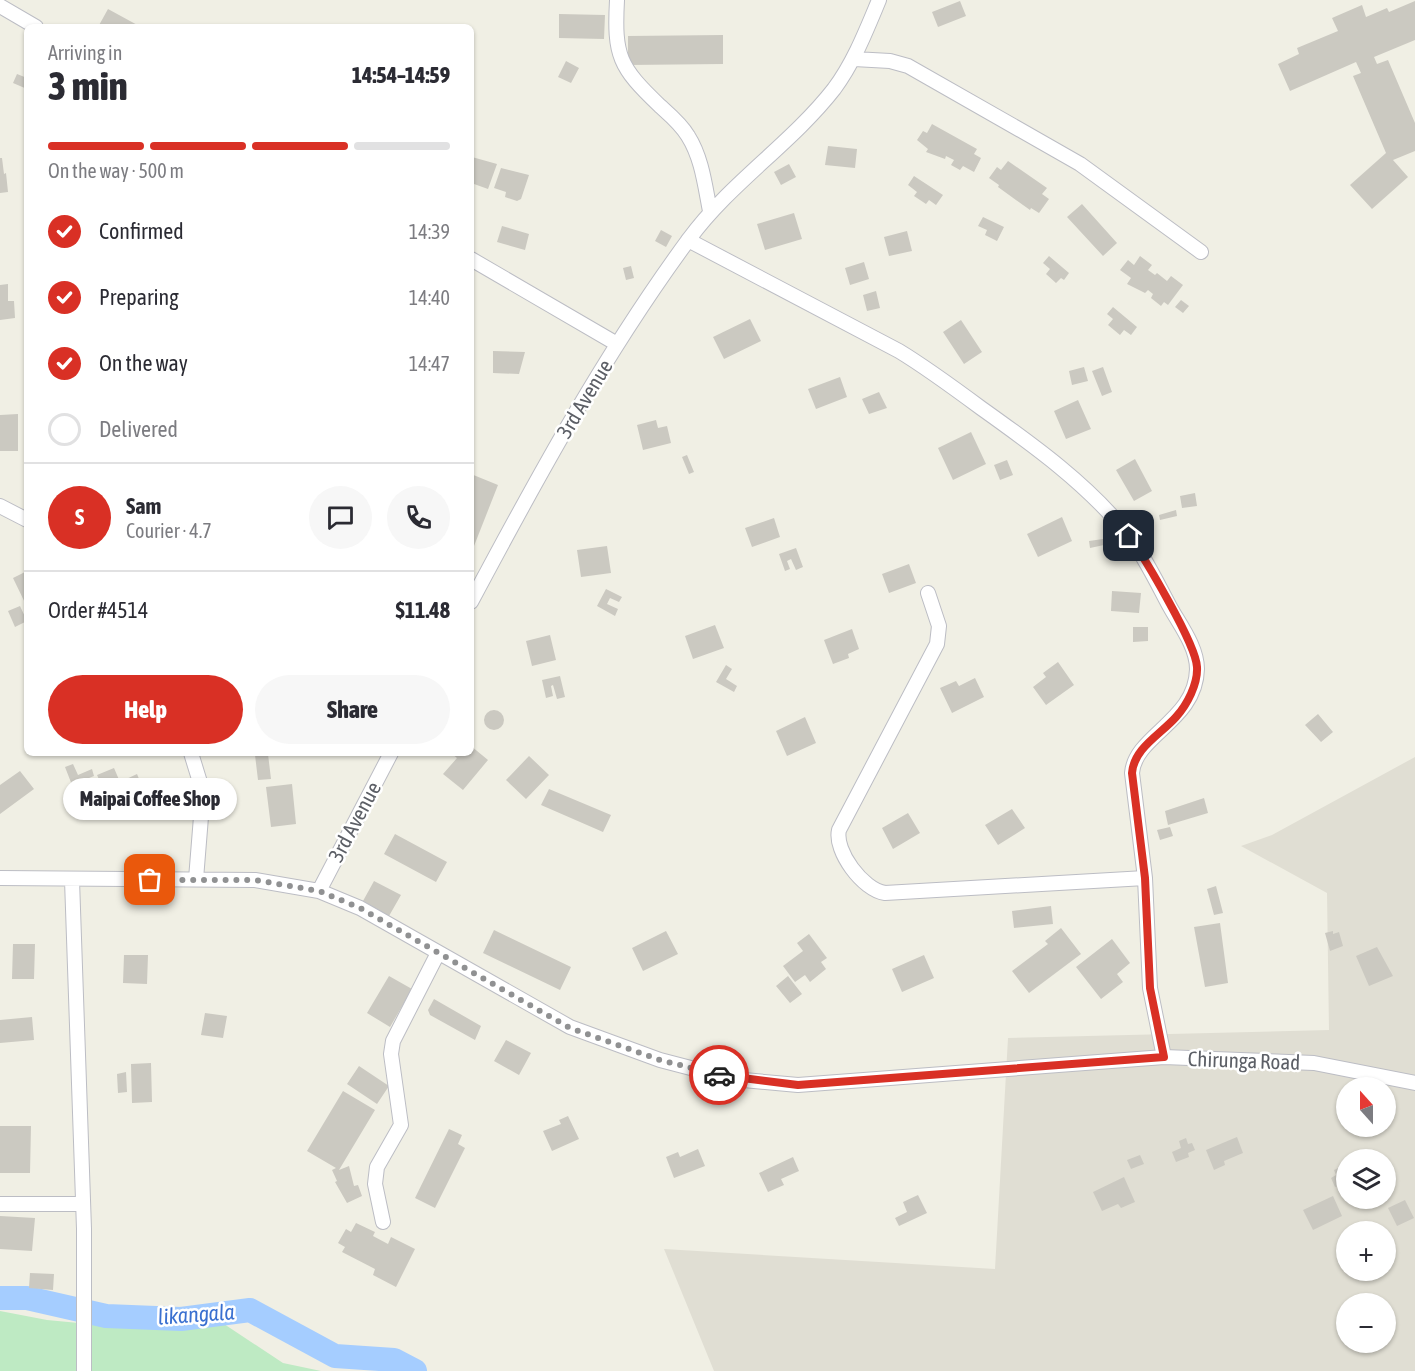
<!DOCTYPE html>
<meta charset="utf-8">
<style>
body{margin:0;font-family:"Asap Condensed",sans-serif;background:#f7f7f7;color:#2b2b33;height:100vh;display:flex;flex-direction:column;font-size:22px;white-space:nowrap}
*{box-sizing:border-box;margin:0}
p{font-size:20px;color:#7c7c81}
.icon{flex:none;width:33px;height:33px;fill:none;stroke:currentColor;stroke-width:2;stroke-linecap:round;stroke-linejoin:round}
.map{position:relative;flex:1;overflow:hidden}
.drawer{position:absolute;left:24px;top:24px;width:450px;height:732px;display:flex;flex-direction:column;background:#fff;border-radius:9px;box-shadow:0 2px 4px #0004}
.drawer>*{flex:none}
.needle{width:39px;rotate:339deg}
.controls{position:absolute;left:1336px;top:1077px;display:grid;gap:12px}
.controls a{display:grid;place-items:center;width:60px;height:60px;border-radius:50%;background:#fff;box-shadow:0 2px 4px #0004;font-size:30px}
.pin{position:absolute;display:grid;place-items:center;width:51px;height:51px;color:#fff;margin:-26px;border-radius:12px;box-shadow:0 3px 9px #0006}
.courier{position:absolute;display:grid;place-items:center;width:60px;height:60px;margin:-30px;border:4px solid #d93025;border-radius:50%;background:#fff;color:#222;box-shadow:0 2px 8px #0007}
.bubble{position:absolute;height:42px;border-radius:21px;background:#fff;box-shadow:0 2px 4px #0004;font-size:20px;font-weight:800;line-height:42px;text-align:center}
.headline em{font-style:normal;font-weight:800}
.headline div{display:flex;flex-direction:column-reverse}
.headline{display:flex;align-items:center;justify-content:space-between;height:102px;padding:0 24px}
h1{font-size:39px;font-weight:800;line-height:45px}
.bar{display:grid;grid-template-columns:repeat(4,1fr);gap:9px 6px;align-content:center;height:72px;padding:0 24px}
.bar i{height:8px;border-radius:4px;background:#e1e1e2}
.bar .active{background:#d93025}
.bar p{grid-column:span 4}
.line{display:flex;align-items:center;gap:15px;padding:0 24px;border-top:2px solid #e1e1e2}
.line div{flex:1}
.round{display:grid;place-items:center;flex:none;width:63px;height:63px;border-radius:32px;background:#f7f7f7}
ol{padding:0 24px;list-style:none}
li{display:flex;align-items:center;gap:18px;height:66px}
li p{margin-inline-start:auto}
li .icon{padding:6px;border-radius:50%;background:#d93025;color:#fff;stroke-width:4}
li:last-child{color:#7c7c81}
li i{width:33px;height:33px;border:3px solid #e1e1e2;border-radius:50%}
.button{display:flex;gap:12px;margin-top:auto;padding:12px 24px}
.button a{flex:1;height:69px;border-radius:36px;background:#d93025;color:#fff;font-size:24px;font-weight:800;line-height:69px;text-align:center}
.button a+a{background:#f7f7f7;color:#2b2b33}
.map>svg:first-child{display:block}
.education{fill:#e0ded3;fill-rule:evenodd}
.green{fill:#beeac3}
.lines{fill:none;stroke-linecap:round;stroke-linejoin:round}
.river{stroke:#a5cdff;stroke-width:24}
.building{fill:#cbc9c1}
.minor-casing{stroke:#bcbdc4;stroke-width:16}
.minor{stroke:#fff;stroke-width:14}
.done{stroke:#909192;stroke-width:6;stroke-dasharray:0 10.8}
.route{stroke:#d93025;stroke-width:8}
.labels{text-anchor:middle;stroke-width:5;stroke-linejoin:round;paint-order:stroke}
.street-label{font-size:21px;fill:#5c5f66;stroke:#fff}
.water-label{font-size:22px;font-style:italic;fill:#3a70d0;stroke:#fff}
</style>
<div class="map">
<svg width="1415" height="1371" viewBox="0 0 1415 1371">
<rect width="100%" height="100%" fill="#f0efe4"/>
<path class="education" d="M1415 757V1371H714L664 1249 995 1269 1008 1038 1329 1030 1327 893 1241 846 1272 835ZM1347 1088H1386V1126H1347ZM1347 1160H1386V1198H1347ZM1347 1232H1386V1270H1347ZM1347 1304H1386V1342H1347Z"/>
<path class="green" d="M0 1311 47 1320 121 1327 218 1320 283 1363 321 1371H0Z"/>
<g class="lines">
<path class="river" d="M0 1298H27L106 1316 181 1319 250 1310 335 1356 394 1360 415 1371"/>
</g>
<path class="building" d="M960 1 966 16 938 27 932 12Z
M1415 1V40L1374 57 1377 64 1388 60 1415 123V151L1393 160 1408 177 1372 209 1350 185 1386 153 1353 76 1361 73 1356 62 1290 91 1278 64 1299 54 1297 48 1338 31 1332 18 1362 5 1366 17 1387 8 1389 12Z
M108 9 141 27H98Z
M559 14 605 15 604 39 559 38Z
M723 35V64L628 65V36Z
M566 61 579 68 571 83 558 77Z
M17 74 27 78V89L13 83Z
M932 124 977 149 974 154 981 158 974 172 963 166 960 170 951 165 954 160 946 156 945 159 926 152 928 149 917 140 923 131 927 133Z
M828 146 857 149 855 168 825 165Z
M472 157 497 164 488 189 474 184Z
M0 158H2L4 174 6 173 8 192 0 193Z
M1008 161 1047 188 1042 194 1049 199 1039 213 1031 208 1030 210 998 187 999 185 989 178 997 167 1001 170Z
M789 164 796 177 781 185 774 172Z
M501 168 529 175 521 199 517 201 505 197 506 192 494 188Z
M914 176 943 195 936 205 929 200 926 204 914 196 917 192 908 185Z
M1082 204 1117 243 1103 256 1067 217Z
M794 213 802 239 765 250 757 224Z
M983 217 1004 227 997 241 985 235 987 230 978 226Z
M502 226 529 234 525 250 497 242Z
M661 230 672 236 666 247 655 241Z
M907 231 912 251 889 256 884 237Z
M1049 256 1069 273 1064 280 1061 278 1056 283 1046 274 1050 269 1043 263Z
M1140 256 1152 265 1148 270 1155 275 1157 273 1167 281 1171 276 1183 285 1168 305 1164 302 1161 306 1151 298 1153 294 1148 290 1145 293 1127 284 1131 278 1120 270 1128 260 1134 265Z
M864 262 869 279 850 285 845 268Z
M631 266 634 278 626 280 623 268Z
M8 284V301H14L15 318 0 320V285Z
M876 291 880 308 867 311 863 295Z
M1181 300 1189 306 1183 313 1175 307Z
M1113 307 1137 327 1131 335 1124 330 1120 335 1108 325 1113 319 1107 314Z
M750 319 761 341 724 359 713 337Z
M961 320 982 352 964 364 943 332Z
M493 351 525 352 519 374 493 373Z
M1084 367 1088 381 1072 385 1069 371Z
M1103 367 1112 392 1102 396 1092 371Z
M840 377 847 397 816 409 808 389Z
M879 392 887 408 869 414 862 399Z
M1078 400 1091 429 1066 439 1054 411Z
M18 414V451H0V415Z
M656 420 658 428 667 426 671 443 643 450 637 425Z
M971 432 986 464 953 480 938 448Z
M687 455 694 472 689 474 682 457Z
M1135 459 1152 491 1134 501 1116 470Z
M1007 460 1013 475 1000 480 994 465Z
M471 474 498 485 474 546 471 545Z
M1195 493 1197 506 1182 508 1180 496Z
M1176 510 1177 516 1160 520 1159 515Z
M1062 517 1072 541 1038 557 1027 534Z
M774 518 780 537 752 547 745 528Z
M1103 539 1104 545 1090 548 1089 541Z
M607 546 611 573 581 577 577 550Z
M796 548 803 567 796 570 791 559 787 561 790 569 785 571 779 554Z
M909 564 916 583 889 593 882 574Z
M27 571V607L13 578Z
M606 589 622 597 619 602 610 598 607 604 618 609 615 616 597 606Z
M1112 591 1141 593 1139 613 1111 611Z
M20 606 27 621 15 627 8 611Z
M715 625 724 648 693 659 685 636Z
M1133 627H1148V641L1133 642Z
M852 629 859 649 848 654 849 658 833 664 824 640Z
M550 635 556 660 532 666 526 641Z
M1058 662 1074 685 1046 705 1033 687 1046 677 1043 673Z
M726 665 732 669 726 679 737 686 734 692 716 682Z
M560 676 565 697 557 699 553 685 551 686 553 696 546 698 542 680Z
M975 678 984 697 952 713 940 688 956 681 959 686Z
M484 720a10 10 0 1 1 20 0a10 10 0 1 1-20 0Z
M1318 714 1333 732 1321 742 1305 725Z
M805 717 816 743 787 756 776 731Z
M471 746 488 760 463 790 443 774 457 758 451 753H471Z
M268 754 271 779 258 780 255 755Z
M529 756 549 775 526 799 506 780Z
M73 764 78 775 92 769 94 776 72 785 65 767Z
M114 768 120 782 137 774 142 786 109 801 97 775Z
M20 771 34 789 0 814V785Z
M292 784 296 824 271 827 266 787Z
M549 789 611 815 603 832 541 805Z
M104 795 112 814 98 819 91 800Z
M1204 798 1208 813 1168 825 1165 811Z
M1012 809 1025 828 998 845 985 825Z
M908 813 920 833 893 849 882 828Z
M1170 827 1173 836 1160 840 1157 830Z
M395 834 447 862 436 882 384 854Z
M374 881 401 895 389 916 363 901Z
M1216 886 1223 913 1214 915 1207 889Z
M1051 906 1053 924 1014 928 1012 911Z
M1220 923 1228 983 1205 987 1194 927Z
M1061 928 1081 954 1029 993 1012 971 1048 944 1045 941Z
M494 930 571 967 560 990 483 953Z
M666 931 678 954 643 971 632 948Z
M1333 931V934L1339 932 1343 946 1330 951 1325 933Z
M809 934 827 958 821 962 826 969 810 982 805 975 795 982 783 966 803 951 797 943Z
M1112 939 1130 963 1117 974 1123 982 1101 999 1076 967Z
M13 944H35L34 979H12Z
M1377 947 1393 976 1369 986 1356 956Z
M124 955H148L147 984 123 983Z
M924 955 934 978 902 992 892 969Z
M389 976 412 989 390 1027 367 1013Z
M788 976 802 994 790 1003 776 986Z
M434 999 481 1026 475 1040 430 1015 428 1010Z
M205 1013 227 1016 223 1038 201 1035Z
M32 1017 34 1040 0 1043V1020Z
M506 1040 531 1053 519 1075 494 1061Z
M151 1063 152 1102 132 1103 131 1064Z
M359 1066 389 1086 377 1104 347 1084Z
M126 1072 127 1092 118 1093 117 1074Z
M343 1091 375 1110 339 1170 349 1166 354 1186 358 1185 362 1196 347 1203 335 1182 337 1181 332 1170 336 1168 307 1151Z
M568 1116 579 1139 552 1151 543 1131 561 1124 559 1120Z
M0 1126H31L30 1173H0Z
M449 1129 462 1135 458 1144 465 1148 435 1208 415 1198Z
M1237 1137 1243 1153 1224 1161 1225 1165 1214 1170 1206 1150Z
M1186 1138 1188 1144 1192 1143 1195 1150 1188 1153 1189 1157 1176 1162 1172 1152 1181 1148 1179 1141Z
M698 1149 705 1166 674 1178 666 1157 678 1152 680 1157Z
M1140 1155 1144 1164 1131 1169 1127 1160Z
M793 1157 799 1171 781 1179 784 1185 768 1192 759 1173Z
M1347 1164V1182L1335 1187 1331 1178 1336 1175 1334 1170Z
M1124 1177 1135 1202 1121 1208 1118 1204 1102 1211 1093 1192Z
M918 1195 927 1213 899 1226 895 1218 907 1212 903 1202Z
M1333 1196 1342 1216 1313 1230 1303 1210Z
M1405 1200 1414 1218 1397 1226 1388 1208Z
M0 1216 35 1218 32 1251 0 1249Z
M356 1223 375 1232 373 1236 388 1244 391 1237 415 1249 396 1287 373 1275 375 1269 342 1252 345 1247 338 1243 346 1229 351 1232Z
M30 1273 54 1274 53 1290 29 1288Z"/>
<g class="lines">
<g class="minor-casing">
<path id="minor" d="M617 0C614 56 619 67 660 106 670 115 681 124 688 136 702 158 705 186 710 211
M0 6 36 27
M854 59 890 61 908 66 1080 164 1201 252
M688 240 899 351C927 368 954 388 981 408 1033 445 1089 485 1129 536 1145 557 1157 583 1170 607 1180 625 1197 647 1197 669 1196 721 1135 735 1132 773L1145 878 1150 988 1164 1057
M471 259 617 344
M0 506 27 520
M928 593 939 626 937 644 839 830C834 851 863 890 885 893L1145 878
M471 602C537 478 605 353 689 239 730 183 791 144 834 89 854 62 866 31 879 0
M191 753 203 792 196 879
M0 878 255 880 319 891 360 908 570 1027 660 1060 733 1079 798 1085 1164 1057 1314 1063 1415 1083
M72 880 84 1229V1371
M319 891 391 753
M0 1204H83
M383 1222 375 1184 377 1167 401 1125 391 1054 393 1041 438 953"/>
</g>
<use href="#minor" class="minor"/>
</g>
<g class="lines">
<path class="done" d="M150 880H255L319 891 360 908 570 1028 660 1060 719 1075"/>
<path class="route" d="M719 1075 798 1085 1164 1057 1150 988 1145 878 1132 773C1134 748 1160 735 1176 717 1187 705 1198 684 1197 667 1196 644 1144 557 1129 536"/>
</g>
<g class="labels">
<g class="street-label">
<text transform="translate(585 399) rotate(-59)" y="7">3rd Avenue</text>
<text transform="translate(355 822) rotate(-62)" y="7">3rd Avenue</text>
<text transform="translate(1244 1061) rotate(2)" y="7">Chirunga Road</text>
</g>
<g class="water-label">
<text transform="translate(196 1314) rotate(-4)" y="8">likangala</text>
</g>
</g>
</svg>
<div class="controls">
<a><svg class="needle" viewBox="-14 -14 28 28"><path d="M0-13l5 13h-10z" fill="#e53935"/><path d="M0 13l5-13h-10z" fill="#7c7c81"/></svg></a>
<a><svg class="icon" aria-label="layers" viewBox="0 0 24 24"><path d="M12 4l9 5-9 5-9-5zM3 14l9 5 9-5"/></svg></a>
<a>+</a>
<a>−</a>
</div>
<div class="pin" style="left:150px;top:880px;background:#ea580c"><svg class="icon" aria-label="bag" viewBox="0 0 24 24"><path d="M5 8h14l-1 12H6zM9 8a3 3 0 0 1 6 0"/></svg></div>
<div class="pin" style="left:1129px;top:536px;background:#1f2937"><svg class="icon" aria-label="home" viewBox="0 0 24 24"><path d="M3 11l9-7 9 7M6 9v11h12V9"/></svg></div>
<div class="courier" style="left:719px;top:1075px"><svg class="icon" aria-label="car" viewBox="0 0 24 24"><path d="M5 17H2v-5l4-1 3-4h7l3 4 3 1v5h-3M9 17h6M6 11h13"/><circle cx="7" cy="17" r="2"/><circle cx="17" cy="17" r="2"/></svg></div>
<div class="bubble" style="left:63px;top:778px;width:174px">Maipai Coffee Shop</div>
<section class="drawer">
<div class="headline"><div><h1>3 min</h1><p>Arriving in</p></div><em>14:54–14:59</em></div>
<div class="bar"><i class="active"></i><i class="active"></i><i class="active"></i><i></i><p>On the way · 500 m</p></div>
<ol>
<li><svg class="icon" aria-label="check" viewBox="0 0 24 24"><path d="M5 12l5 5 9-10"/></svg>Confirmed<p>14:39</p></li>
<li><svg class="icon" aria-label="check" viewBox="0 0 24 24"><path d="M5 12l5 5 9-10"/></svg>Preparing<p>14:40</p></li>
<li><svg class="icon" aria-label="check" viewBox="0 0 24 24"><path d="M5 12l5 5 9-10"/></svg>On the way<p>14:47</p></li>
<li><i></i>Delivered</li>
</ol>
<div class="line" style="height:108px"><b class="round" style="background:#d93025;color:#fff">S</b><div><b>Sam</b><p>Courier · 4.7</p></div><a class="round"><svg class="icon" aria-label="chat" viewBox="0 0 24 24"><path d="M4 5h16v11H9l-5 4z"/></svg></a><a class="round"><svg class="icon" aria-label="phone" viewBox="0 0 24 24"><path d="M5 4h4l2 5-3 2q2 4 5 5l2-3 5 2v4C11 20 4 13 5 4z"/></svg></a></div>
<div class="line" style="height:78px"><div>Order #4514</div><b>$11.48</b></div>
<div class="button"><a>Help</a><a>Share</a></div>
</section>
</div>
